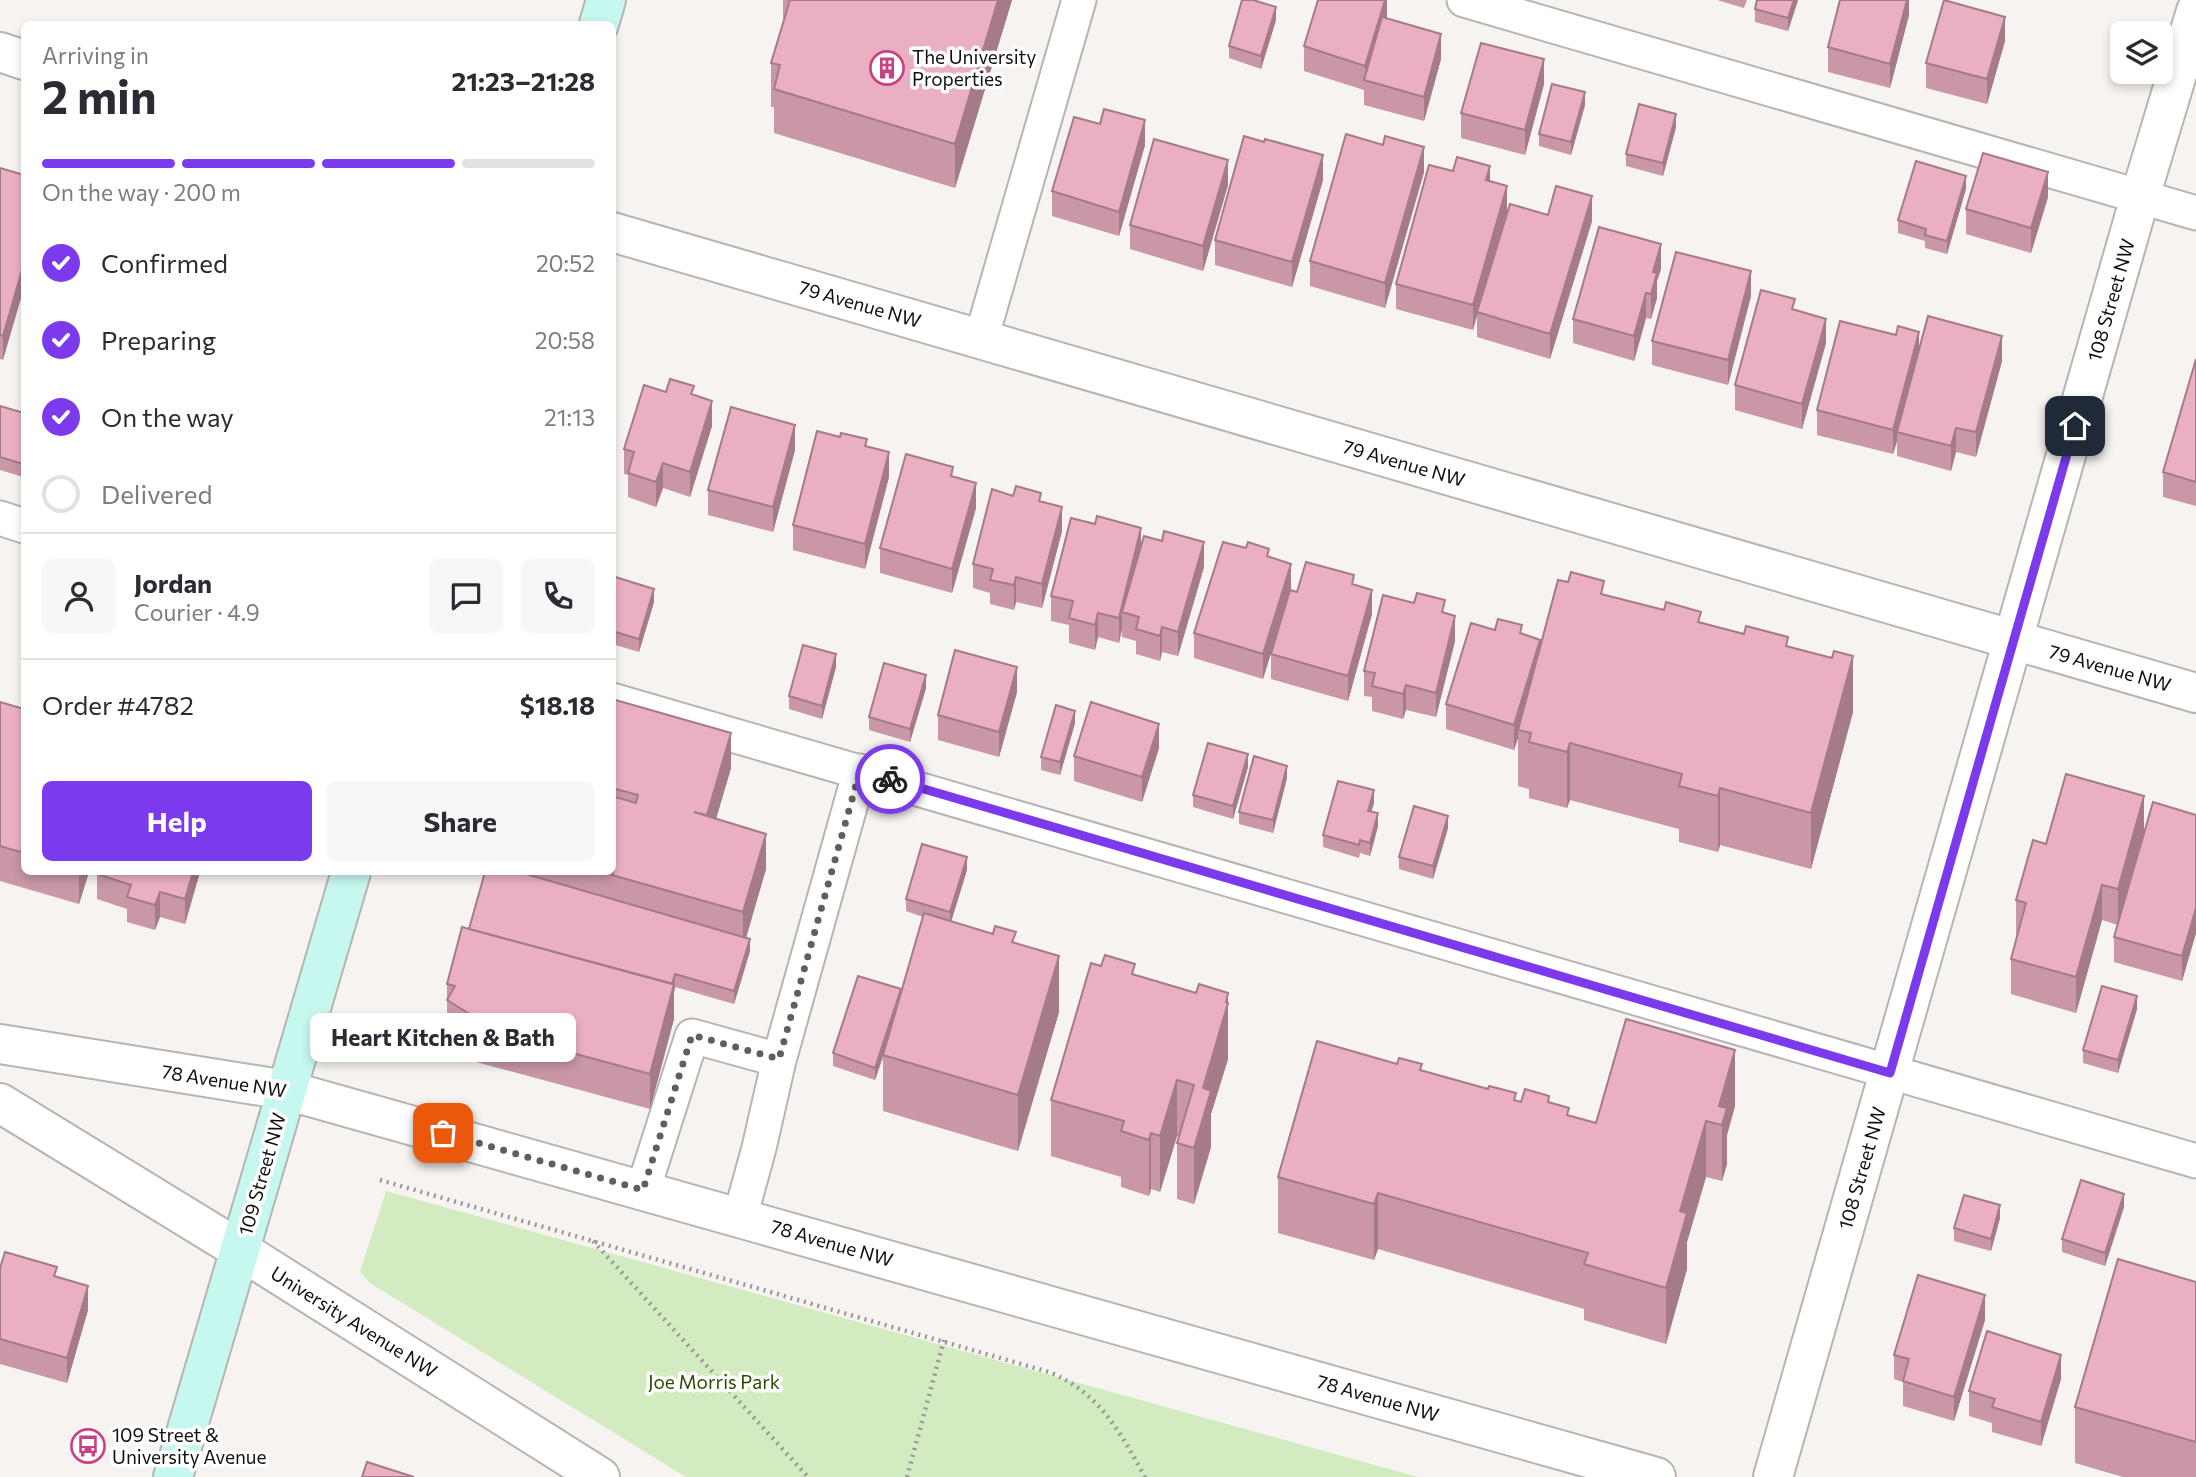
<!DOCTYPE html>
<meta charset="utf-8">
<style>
body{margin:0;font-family:Commissioner,sans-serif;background:#f7f7f7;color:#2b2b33;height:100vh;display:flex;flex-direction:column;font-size:26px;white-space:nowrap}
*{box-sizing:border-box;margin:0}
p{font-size:23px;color:#7c7c81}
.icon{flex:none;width:38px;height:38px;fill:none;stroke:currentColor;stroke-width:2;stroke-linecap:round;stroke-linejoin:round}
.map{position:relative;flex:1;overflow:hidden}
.details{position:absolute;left:21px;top:21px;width:595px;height:854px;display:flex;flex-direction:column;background:#fff;border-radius:10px;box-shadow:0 4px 10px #0003}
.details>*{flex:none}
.tools{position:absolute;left:2110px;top:21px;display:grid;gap:14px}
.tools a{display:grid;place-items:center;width:63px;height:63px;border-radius:10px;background:#fff;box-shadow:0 4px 10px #0003;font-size:35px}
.pin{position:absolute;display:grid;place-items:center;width:60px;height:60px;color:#fff;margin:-30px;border-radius:14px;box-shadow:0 4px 10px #0006}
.courier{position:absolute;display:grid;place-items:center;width:70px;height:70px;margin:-35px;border:5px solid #7c3aed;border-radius:50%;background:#fff;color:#222;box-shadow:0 2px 9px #0007}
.bubble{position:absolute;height:49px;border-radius:10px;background:#fff;box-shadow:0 4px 10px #0003;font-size:23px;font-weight:700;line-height:49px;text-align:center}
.head em{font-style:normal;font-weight:700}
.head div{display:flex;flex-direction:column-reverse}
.head{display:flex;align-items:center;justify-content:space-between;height:119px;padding:0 21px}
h1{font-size:46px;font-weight:700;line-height:52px}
.bar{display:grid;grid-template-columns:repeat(4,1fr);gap:10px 7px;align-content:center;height:84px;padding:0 21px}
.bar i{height:9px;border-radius:5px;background:#e1e1e2}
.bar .selected{background:#7c3aed}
.bar p{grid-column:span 4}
.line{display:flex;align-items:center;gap:18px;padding:0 21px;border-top:2px solid #e1e1e2}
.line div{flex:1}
.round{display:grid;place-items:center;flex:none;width:74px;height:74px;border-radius:10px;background:#f7f7f7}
ol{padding:0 21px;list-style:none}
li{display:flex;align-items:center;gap:21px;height:77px}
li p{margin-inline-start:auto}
li .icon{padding:7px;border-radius:50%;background:#7c3aed;color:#fff;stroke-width:4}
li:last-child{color:#7c7c81}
li i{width:38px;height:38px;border:4px solid #e1e1e2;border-radius:50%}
.primary-button{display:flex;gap:14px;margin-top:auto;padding:14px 21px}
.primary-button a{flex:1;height:80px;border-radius:10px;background:#7c3aed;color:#fff;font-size:28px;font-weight:700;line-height:80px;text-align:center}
.primary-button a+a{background:#f7f7f7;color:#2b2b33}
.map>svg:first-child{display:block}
.green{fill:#d3ebc0}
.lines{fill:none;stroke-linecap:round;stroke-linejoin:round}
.lane-casing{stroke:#b7b5b1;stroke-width:37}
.street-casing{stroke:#b7b5b1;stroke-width:42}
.secondary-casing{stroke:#b7b5b1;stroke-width:42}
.path{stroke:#989694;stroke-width:4.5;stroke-dasharray:2 5;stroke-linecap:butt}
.lane{stroke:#fff;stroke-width:33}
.street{stroke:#fff;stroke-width:38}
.secondary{stroke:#c6f8ef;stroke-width:38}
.wall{fill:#c997a6}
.shaded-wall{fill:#a47b87}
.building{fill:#eab0c1;stroke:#a47b87;stroke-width:2}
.done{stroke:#605f5d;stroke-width:7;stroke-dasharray:0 12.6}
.route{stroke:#7c3aed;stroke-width:9}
.labels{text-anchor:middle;stroke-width:7;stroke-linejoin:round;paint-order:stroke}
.poi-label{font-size:19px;fill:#100f0e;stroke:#fff;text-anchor:start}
.street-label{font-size:19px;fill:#100f0e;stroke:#fff}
.park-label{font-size:19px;fill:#2c4a00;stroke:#fff}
</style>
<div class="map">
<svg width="2196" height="1477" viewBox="0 0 2196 1477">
<rect width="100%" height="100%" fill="#f6f3f0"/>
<path class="green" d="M386 1191 1418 1477H686L370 1283 360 1272Z"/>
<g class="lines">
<g class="lane-casing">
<path id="lane" d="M1464 0 2196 213
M981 339 1079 0
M0 518 24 526
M612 700 2196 1161
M779 1060 860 771
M643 1190 692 1036 779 1060 759 1148 740 1217"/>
</g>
<g class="street-casing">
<path id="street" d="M0 52 24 60
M612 232 2196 693
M0 1044 286 1090 1656 1477
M0 1103 240 1250 600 1477
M1773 1477 2140 197 2196 11"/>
</g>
<g class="secondary-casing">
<path id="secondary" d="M599 24 606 0
M173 1477 351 872"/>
</g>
<path class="path" d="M380 1180 1049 1372C1100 1393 1120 1432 1145 1477
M593 1241 808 1477
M907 1477 944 1340"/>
<use href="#lane" class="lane"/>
<use href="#street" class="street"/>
<use href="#secondary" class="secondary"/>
</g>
<path class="wall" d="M783 0H1012L955 188 774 133V107H771V63L783 25Z
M1387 0V18L1441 59 1424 121 1364 105V90L1304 71V46Z
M1717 0H1747L1744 8Z
M1757 0H1798L1788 31 1755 22V9Z
M1909 0V15L1890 88 1828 72V47Z
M1276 20 1261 69 1229 58V46Z
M2005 41 1987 104 1926 88V63Z
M1544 84 1525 155 1461 138V113Z
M1585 105 1571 155 1539 146V134Z
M1676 127 1663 176 1626 166V154Z
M1145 145 1119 236 1052 216V191Z
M1383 145 1424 172 1385 308 1310 286V261Z
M0 168 24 175 3 360 0 359Z
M1323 180 1292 287 1215 265V240Z
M1490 181 1507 211 1484 290 1548 215 1592 221 1550 359 1477 337V314L1473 330 1396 309V284Z
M1228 185 1203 271 1130 249V225Z
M1966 189 1947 254 1925 248V241L1898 233V220Z
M2048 197 2031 253 1966 234V209Z
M1661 269 1657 281V298L1651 319 1646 318 1634 361 1573 343V319Z
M1751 296 1728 385 1652 365V341Z
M1795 310 1826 343 1802 429 1735 410V385Z
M1919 351 2002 361 1976 457 1956 452 1951 471 1897 456V441L1893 454 1817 435V410Z
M2196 359V506L2163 497V472Z
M666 392 694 395 712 426 690 497 663 488 656 507 628 497V475L624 474V449Z
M0 406 24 413V473L23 477 0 470Z
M867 446 889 477 865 569 793 550V525Z
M795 450 773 532 708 515V490Z
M953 476 976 508 952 593 880 573V548Z
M1013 496 1041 501 1062 531 1042 608 1016 602 1014 610 990 604V593L973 588V564Z
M1141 545 1204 567 1178 656 1162 652 1160 661 1136 654V641L1122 637V629L1119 643 1098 637 1095 650 1069 643V625L1051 621V596Z
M1269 557 1291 590 1297 592 1354 584 1372 614 1348 701 1271 679V654L1277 633 1263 679 1194 658V633Z
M612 576 654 602 639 652 612 644Z
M1604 595 1788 646 1853 712 1811 869 1720 845 1718 852 1679 842V829L1570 800 1567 808 1529 798V789L1518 786V738L1514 750 1446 729V704L1495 630 1522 634 1540 647Z
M1445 613 1455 641 1436 717 1406 710 1403 719 1372 711V697L1364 696V671Z
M24 641V677L22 676V651Z
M836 667 822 719 789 709V696Z
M926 688 910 742 869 730V717Z
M1017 692 999 757 938 740V715Z
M612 699 731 768 716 818 766 869 746 938 750 951 734 1004 675 987 674 993V1019L650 1109 465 1059V1047L447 1035V984L469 929 485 872H612Z
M0 702 24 709V872H89L79 904 0 881Z
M1075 723 1060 775 1041 770V757Z
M1159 748 1142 802 1074 781V756Z
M1248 767 1233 819 1193 807V795Z
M1287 778 1273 833 1239 824V812Z
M2144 796 2118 925 2102 920 2076 1013 2011 994V959L2017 936 2016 935V900L2046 844Z
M1374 803 1371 812 1378 826 1370 856 1360 853 1359 858 1323 847V835Z
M2196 815V933L2182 981 2114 962V937Z
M1448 828 1433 879 1399 869V857Z
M967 870 951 922 1016 943 1059 1012 1018 1151 883 1111V1058L875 1080 833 1066V1053L901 992 923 917 906 911V899Z
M200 872 185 924 160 917 155 930 127 922V909L97 899V874Z
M1135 975 1228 1049V1059L1211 1114V1147L1194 1204 1177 1199V1143L1179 1136H1177L1160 1192 1151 1189 1149 1196 1121 1187V1177L1051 1156V1100Z
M2137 1009 2118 1073 2083 1063V1050Z
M1397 1064 1422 1070 1521 1102 1549 1103 1569 1115 1596 1123 1735 1106 1727 1135V1164L1722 1181 1706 1177 1687 1242V1269L1666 1344 1584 1320V1309L1378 1249 1374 1260 1278 1233V1177Z
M2124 1207 2105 1266 2062 1252V1239Z
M2000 1218 1991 1251 1954 1241V1228Z
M0 1268 57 1277 88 1310 67 1383 0 1364Z
M2196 1282V1477H2123L2075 1463V1407Z
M1985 1320 1954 1421 1903 1406V1382L1894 1379V1355Z
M2061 1379 2041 1446 1992 1432V1423L1969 1416V1391Z"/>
<path class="shaded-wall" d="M998 0H1012L955 188V144Z
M1385 0H1387V19L1365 81V66Z
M1794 0H1798L1788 31V18Z
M1907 0H1909V15L1890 88V64Z
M1276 7V20L1261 69V56Z
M2005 17V41L1987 104V79Z
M1441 34V59L1424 121V97Z
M1544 59V84L1525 155V130Z
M1585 92V105L1571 155V142Z
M1676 114V127L1663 176V163Z
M1145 120V145L1119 236V212Z
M1424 147V172L1385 308V283Z
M1323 155V180L1292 287V262Z
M1228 160V185L1203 271V246Z
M1490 166V191L1486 180Z
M2048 172V197L2031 253V228Z
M1966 176V189L1947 254V241Z
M1507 186V211L1473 330V305Z
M1592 196V221L1550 359V334Z
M1661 244V269L1657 281V298L1651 319V294L1653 272Z
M24 263V288L3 360V336Z
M1751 271V296L1728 385V360Z
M1646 293V318L1634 361V336Z
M1826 319V343L1802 429V404Z
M1919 332V357L1897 432V441L1893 454V430Z
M2002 336V361L1976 457V432Z
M712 401V426L690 497V472Z
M795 425V450L773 532V507Z
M1956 428V452L1951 471V446Z
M889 452V477L865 569V544Z
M663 463V488L656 507V482Z
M976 483V508L952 593V569Z
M1062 507V531L1042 608V584Z
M1141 528V553L1122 612V629L1119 643V618Z
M1204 542V567L1178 656V632Z
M1291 564V589L1263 679V654Z
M1016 577V602L1014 610V585Z
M654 589V602L639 652V639Z
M1372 590V614L1348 701V676Z
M1098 613V637L1095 650V625Z
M1455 616V641L1436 717V693Z
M1162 627V652L1160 661V636Z
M1540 640V664L1518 730V738L1514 750V725Z
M836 654V667L822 719V706Z
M1853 656V712L1811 869V813Z
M1017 667V692L999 757V732Z
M926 675V688L910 742V729Z
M1406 685V710L1403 719V694Z
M1075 711V723L1060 775V762Z
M1159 724V748L1142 802V777Z
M731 733V768L707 850V815Z
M1570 743V800L1567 808V752Z
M1248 754V767L1233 819V806Z
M1287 766V778L1273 833V820Z
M1720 788V845L1718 852V796Z
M1374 790V803L1368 823V811Z
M2144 796V832L2118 925V889Z
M1378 813V826L1370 856V843Z
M1448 816V828L1433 879V866Z
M766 834V869L743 948V912Z
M967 857V870L950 925V912Z
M79 872H89L79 904Z
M193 872H200L185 924V899Z
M2102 885V920L2076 1013V977Z
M160 892V917L155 930V905Z
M2196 908V933L2182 981V956Z
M750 939V951L734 1004V991Z
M1059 956V1012L1018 1151V1095Z
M675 974V987L674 993V1019L650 1109V1074Z
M901 989V1002L883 1055 875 1080V1068Z
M1228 993V1059L1211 1114V1147L1194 1204V1148L1203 1088Z
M2137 996V1009L2118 1073V1060Z
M1735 1050V1106L1727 1135V1164L1722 1181V1125L1719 1106Z
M1177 1080V1136L1160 1192V1136Z
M1706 1121V1177L1687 1242V1269L1666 1344V1288L1680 1211Z
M1151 1133V1189L1149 1196V1140Z
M1378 1193V1249L1374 1260V1204Z
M2124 1194V1207L2105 1266V1253Z
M2000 1205V1218L1991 1251V1239Z
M88 1286V1310L67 1383V1358Z
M1985 1295V1320L1954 1421V1397Z
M2061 1355V1379L2041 1446V1422Z"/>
<path class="building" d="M790 0H998L955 144 774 89 780 65 771 63Z
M1242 0H1253L1276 7 1261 56 1229 46Z
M1318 0H1385L1365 66 1304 46Z
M1757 0H1794L1788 18 1755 9Z
M1840 0H1907L1890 64 1828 47Z
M1944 0 2005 17 1987 79 1926 63Z
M1382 17 1441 34 1424 97 1364 80Z
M1481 43 1544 59 1525 130 1461 113Z
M1552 84 1585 92 1571 142 1539 134Z
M1639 104 1676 114 1663 163 1626 154Z
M1104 109 1145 120 1119 212 1052 191 1074 117 1100 124Z
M1346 134 1383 145 1385 136 1424 147 1385 283 1310 261Z
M1244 136 1264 142 1265 139 1323 155 1292 262 1215 240Z
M1154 139 1228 160 1203 246 1130 225Z
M1983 153 2048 172 2031 228 1966 209Z
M1457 157 1490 166 1486 180 1507 186 1473 305 1396 284 1429 165 1453 171Z
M1916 161 1966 176 1947 241 1925 235 1926 229 1898 220Z
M0 168 24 175 23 182H24V263L3 336 0 335Z
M1556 186 1592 196 1550 334 1477 312 1510 204 1548 215Z
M1599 227 1661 244 1653 272 1657 273 1651 294 1646 293 1634 336 1573 319Z
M1676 252 1751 271 1728 360 1652 341Z
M1761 290 1795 299 1792 309 1826 319 1802 404 1735 385Z
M1928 316 2002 336 1976 432 1956 428 1951 446 1897 432Z
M1840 321 1896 335 1898 326 1919 332 1893 430 1817 410Z
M2196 359V482L2163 472Z
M670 379 694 386 691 394 712 401 690 472 663 463 656 482 628 473 634 452 624 449 644 385 666 392Z
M0 406 24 413V461L23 464 0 457Z
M731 407 795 425 773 507 708 490Z
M817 431 840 437 841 433 867 439 865 446 889 452 865 544 793 525Z
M906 454 953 467 951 476 976 483 952 569 880 548Z
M1016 486 1041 493 1039 501 1062 507 1042 584 1016 577 1014 585 990 580 993 569 973 564 992 489 1013 496Z
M1097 516 1141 528 1119 618 1098 613 1095 625 1069 618 1073 601 1051 596 1071 518 1095 524Z
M1164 531 1204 542 1178 632 1162 627 1160 636 1136 629 1139 617 1122 612 1144 536 1162 541Z
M1223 542 1246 548 1248 542 1269 549 1267 556 1291 564 1263 654 1194 633Z
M1306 562 1354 575 1352 584 1372 590 1348 676 1271 654 1290 590 1297 592Z
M1571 572 1604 581 1601 594 1664 610 1666 602 1701 612 1698 622 1744 634 1746 626 1788 637 1786 646 1832 658 1834 651 1853 656 1811 813 1720 788 1718 796 1679 786 1682 774 1570 743 1567 752 1529 742 1531 733 1518 730 1558 580 1568 582Z
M612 576 654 589 639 639 612 631Z
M1417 593 1445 600 1442 612 1455 616 1436 693 1406 685 1403 694 1372 686 1375 673 1364 671 1383 595 1414 603Z
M1498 619 1522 625 1520 633 1540 640 1514 725 1446 704 1471 623 1495 630Z
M803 645 836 654 822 706 789 696Z
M955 650 1017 667 999 732 938 715Z
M884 663 926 675 910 729 869 717Z
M612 699 731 733 707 815 694 812 766 834 743 912 612 875 615 865 612 864V796L636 803 638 795 612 788Z
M0 702 24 709V853L0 846Z
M1091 702 1159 724 1142 777 1074 756Z
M1056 705 1075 711 1060 762 1041 757Z
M1208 743 1248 754 1233 806 1193 795Z
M1254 756 1287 766 1273 820 1239 812Z
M2066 774 2144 796 2118 889 2102 885 2076 977 2011 959 2026 903 2016 900 2033 840 2046 844Z
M1338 781 1374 790 1368 811 1378 813 1370 843 1360 840 1359 845 1323 835Z
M2153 802 2196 815V908L2182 956 2114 937Z
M1414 806 1448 816 1433 866 1399 857Z
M922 844 967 857 950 912 906 899Z
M98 872H193L185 899 160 892 155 905 127 897 131 885 97 874Z
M485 872H519L750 939 734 991 675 974 672 984 469 929Z
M924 913 993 934 995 926 1016 932 1012 942 1059 956 1018 1095 883 1055Z
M462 927 674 984 650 1074 465 1024 468 1013 447 1000 455 986 447 984Z
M1105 955 1135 964 1132 974 1196 993 1199 984 1228 993 1226 1002 1228 1003 1203 1088 1211 1091 1194 1148 1177 1143 1194 1085 1177 1080 1160 1136 1151 1133 1149 1140 1121 1131 1124 1121 1051 1100 1091 963 1101 966Z
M858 976 901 989 875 1068 833 1053Z
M2102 986 2137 996 2118 1060 2083 1050Z
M1626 1019 1735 1050 1719 1106 1727 1108 1722 1125 1706 1121 1680 1211 1687 1213 1666 1288 1584 1264 1588 1253 1378 1193 1374 1204 1278 1177 1317 1041 1397 1064 1399 1058 1422 1064 1420 1070 1488 1089 1489 1086 1516 1093 1514 1100 1521 1102 1525 1089 1549 1096 1548 1102 1569 1108 1567 1115 1596 1123Z
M2081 1180 2124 1194 2105 1253 2062 1239Z
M1964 1195 2000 1205 1991 1239 1954 1228Z
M5 1252 57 1267 54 1276 88 1286 67 1358 0 1339V1268Z
M2118 1259 2196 1282V1442L2075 1407Z
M1918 1275 1985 1295 1954 1397 1903 1381 1909 1359 1894 1355Z
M1987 1331 2061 1355 2041 1422 1992 1407 1995 1399 1969 1391Z
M367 1462 414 1477H362Z"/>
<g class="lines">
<path class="done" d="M443 1133 643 1190 692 1035 779 1059 860 771 890 779"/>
<path class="route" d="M890 779 1890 1073 2075 426"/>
</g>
<defs>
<g id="building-ring" transform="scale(1.75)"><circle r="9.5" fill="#fff" stroke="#c84283" stroke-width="1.5"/><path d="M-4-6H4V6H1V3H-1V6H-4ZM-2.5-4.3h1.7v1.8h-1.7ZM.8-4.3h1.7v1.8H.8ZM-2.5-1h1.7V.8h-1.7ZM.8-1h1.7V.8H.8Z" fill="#c84283"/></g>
<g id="bus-ring" transform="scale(1.75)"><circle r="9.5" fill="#fff" stroke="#c84283" stroke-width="1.5"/><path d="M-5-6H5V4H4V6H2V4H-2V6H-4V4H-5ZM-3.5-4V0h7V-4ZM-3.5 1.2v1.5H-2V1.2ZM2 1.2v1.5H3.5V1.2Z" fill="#c84283"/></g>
</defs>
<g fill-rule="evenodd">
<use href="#building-ring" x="887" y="68"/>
<use href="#bus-ring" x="88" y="1446"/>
</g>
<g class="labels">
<g class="poi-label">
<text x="912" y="64">The University<tspan x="912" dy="22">Properties</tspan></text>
<text x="112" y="1442">109 Street &amp;<tspan x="112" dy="22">University Avenue</tspan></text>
</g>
<g class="street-label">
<text transform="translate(2111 300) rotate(-74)" y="7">108 Street NW</text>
<text transform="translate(860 304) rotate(16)" y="7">79 Avenue NW</text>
<text transform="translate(1404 463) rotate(16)" y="7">79 Avenue NW</text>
<text transform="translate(2110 668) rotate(16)" y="7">79 Avenue NW</text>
<text transform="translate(224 1081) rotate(9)" y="7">78 Avenue NW</text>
<text transform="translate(1862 1168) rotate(-74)" y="7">108 Street NW</text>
<text transform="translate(262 1174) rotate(-74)" y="7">109 Street NW</text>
<text transform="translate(832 1243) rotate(16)" y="7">78 Avenue NW</text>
<text transform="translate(354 1322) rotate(32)" y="7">University Avenue NW</text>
<text transform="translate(1378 1398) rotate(16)" y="7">78 Avenue NW</text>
</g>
<g class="park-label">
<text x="714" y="1389">Joe Morris Park</text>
</g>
</g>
</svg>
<div class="tools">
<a><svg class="icon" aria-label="layers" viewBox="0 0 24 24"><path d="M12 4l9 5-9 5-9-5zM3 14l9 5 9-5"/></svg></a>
</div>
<div class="pin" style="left:443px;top:1133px;background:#ea580c"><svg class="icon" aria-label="bag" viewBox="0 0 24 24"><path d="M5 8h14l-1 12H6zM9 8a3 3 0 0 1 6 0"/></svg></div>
<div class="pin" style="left:2075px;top:426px;background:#1f2937"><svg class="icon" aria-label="home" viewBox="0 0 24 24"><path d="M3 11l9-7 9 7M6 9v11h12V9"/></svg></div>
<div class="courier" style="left:890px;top:779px"><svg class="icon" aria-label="bike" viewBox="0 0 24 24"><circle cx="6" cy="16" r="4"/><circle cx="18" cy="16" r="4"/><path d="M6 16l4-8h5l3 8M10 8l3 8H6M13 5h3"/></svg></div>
<div class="bubble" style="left:310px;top:1013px;width:266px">Heart Kitchen &amp; Bath</div>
<section class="details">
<div class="head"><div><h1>2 min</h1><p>Arriving in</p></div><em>21:23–21:28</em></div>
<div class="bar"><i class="selected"></i><i class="selected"></i><i class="selected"></i><i></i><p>On the way · 200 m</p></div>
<ol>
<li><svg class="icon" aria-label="check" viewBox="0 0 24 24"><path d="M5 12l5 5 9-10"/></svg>Confirmed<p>20:52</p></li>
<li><svg class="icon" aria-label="check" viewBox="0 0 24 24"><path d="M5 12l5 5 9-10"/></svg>Preparing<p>20:58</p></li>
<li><svg class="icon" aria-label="check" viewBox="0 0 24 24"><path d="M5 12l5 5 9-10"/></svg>On the way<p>21:13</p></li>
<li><i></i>Delivered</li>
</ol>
<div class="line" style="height:126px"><a class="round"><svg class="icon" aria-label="person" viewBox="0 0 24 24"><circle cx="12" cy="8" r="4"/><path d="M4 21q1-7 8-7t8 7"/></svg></a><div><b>Jordan</b><p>Courier · 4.9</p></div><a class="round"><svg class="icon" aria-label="chat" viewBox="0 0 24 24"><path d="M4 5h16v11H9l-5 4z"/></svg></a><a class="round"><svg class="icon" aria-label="phone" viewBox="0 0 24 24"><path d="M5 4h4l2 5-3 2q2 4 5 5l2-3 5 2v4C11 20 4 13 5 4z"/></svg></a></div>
<div class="line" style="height:91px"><div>Order #4782</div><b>$18.18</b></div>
<div class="primary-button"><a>Help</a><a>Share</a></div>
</section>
</div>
